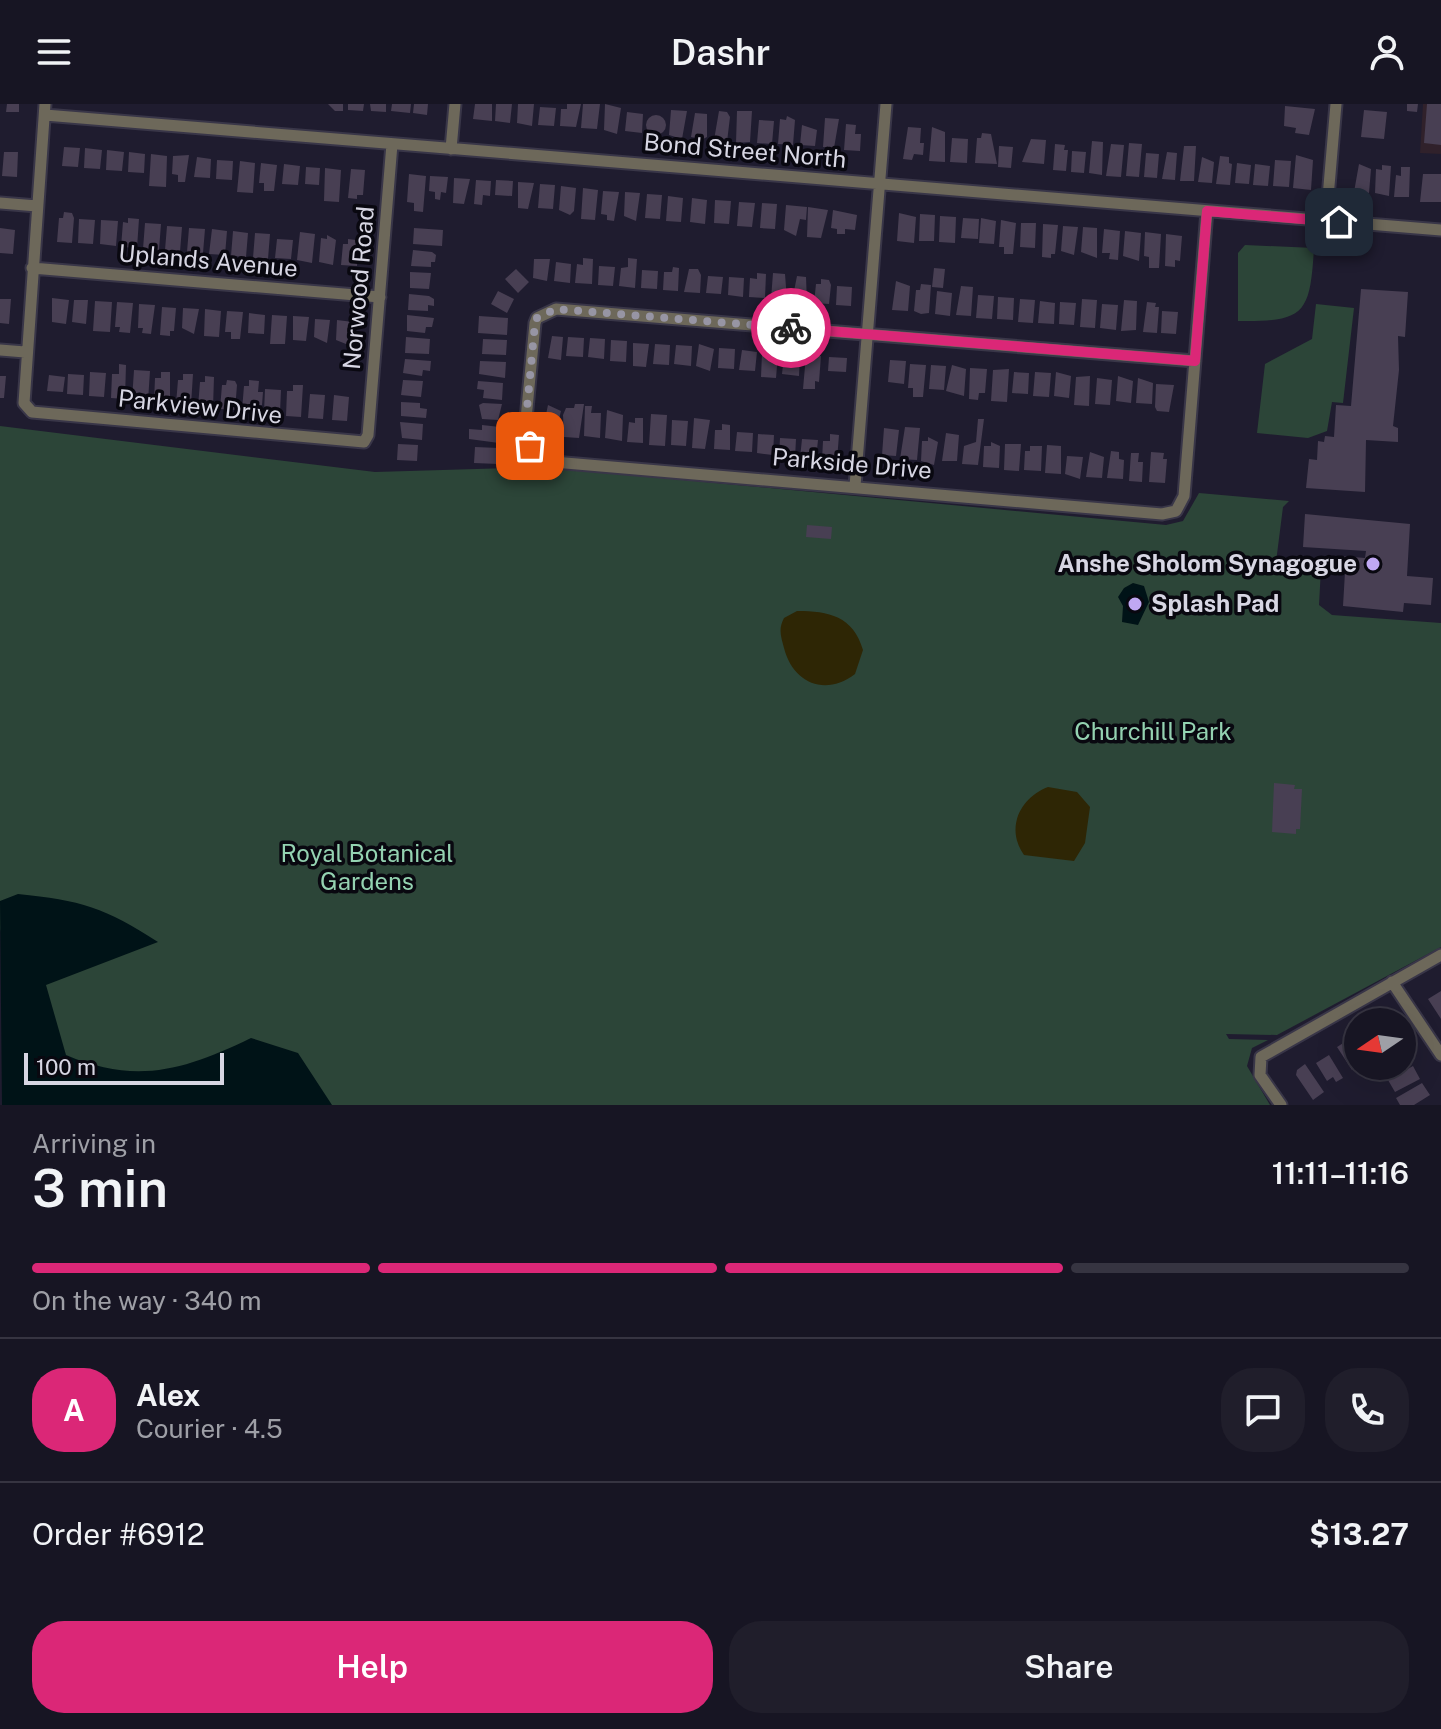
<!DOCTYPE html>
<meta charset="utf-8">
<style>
body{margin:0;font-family:"Public Sans",sans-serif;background:#201e2b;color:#f1f3f6;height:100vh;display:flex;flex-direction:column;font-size:30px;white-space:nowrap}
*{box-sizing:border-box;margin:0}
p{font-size:26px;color:#9e9fa6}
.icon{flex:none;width:44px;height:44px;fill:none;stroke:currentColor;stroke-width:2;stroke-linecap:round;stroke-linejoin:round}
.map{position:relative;height:1001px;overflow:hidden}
.side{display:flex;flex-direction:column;background:#171523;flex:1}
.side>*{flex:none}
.needle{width:52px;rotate:257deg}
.controls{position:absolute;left:1344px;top:904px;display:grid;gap:16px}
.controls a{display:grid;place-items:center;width:72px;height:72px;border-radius:50%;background:#171523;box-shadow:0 8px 32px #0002,0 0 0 2px #363441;font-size:40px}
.scale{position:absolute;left:24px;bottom:20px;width:200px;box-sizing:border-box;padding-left:8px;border:4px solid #d7d6e3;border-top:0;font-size:22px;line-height:28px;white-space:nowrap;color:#d7d6e3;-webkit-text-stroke:6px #090810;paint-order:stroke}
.pin{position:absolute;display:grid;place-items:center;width:68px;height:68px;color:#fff;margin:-34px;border-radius:16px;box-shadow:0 4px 12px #0006}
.courier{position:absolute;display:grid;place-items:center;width:80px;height:80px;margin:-40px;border:6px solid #db2777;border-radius:50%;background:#fff;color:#222;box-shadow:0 2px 10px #0007}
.overview em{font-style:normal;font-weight:600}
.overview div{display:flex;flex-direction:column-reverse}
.overview{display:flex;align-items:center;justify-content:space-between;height:136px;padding:0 32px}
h1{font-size:52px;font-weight:600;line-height:60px}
.bar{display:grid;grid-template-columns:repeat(4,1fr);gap:12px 8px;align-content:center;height:96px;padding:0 32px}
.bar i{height:10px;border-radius:6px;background:#363441}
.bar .current{background:#db2777}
.bar p{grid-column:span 4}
.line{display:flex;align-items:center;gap:20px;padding:0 32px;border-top:2px solid #363441}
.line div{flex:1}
.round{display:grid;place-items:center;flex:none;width:84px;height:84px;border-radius:32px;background:#201e2b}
.cta{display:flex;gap:16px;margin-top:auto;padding:16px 32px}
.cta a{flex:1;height:92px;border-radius:32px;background:#db2777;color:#fff;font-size:32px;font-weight:600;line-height:92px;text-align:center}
.cta a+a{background:#201e2b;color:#f1f3f6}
header{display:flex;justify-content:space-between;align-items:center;height:104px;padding:0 32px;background:#171523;font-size:36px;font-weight:600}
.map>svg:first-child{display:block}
.commercial{fill:#30212b}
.green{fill:#2c4538}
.sand{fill:#2e2605}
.water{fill:#001317}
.building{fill:#483f53}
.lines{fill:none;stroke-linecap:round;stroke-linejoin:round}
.minor-casing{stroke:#393648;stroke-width:15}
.minor{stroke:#6d685a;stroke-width:11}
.done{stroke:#9795a4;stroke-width:8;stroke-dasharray:0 14.4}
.route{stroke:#db2777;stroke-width:10}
.poi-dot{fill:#c0a8f3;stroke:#090810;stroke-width:3}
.labels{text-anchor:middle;stroke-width:7;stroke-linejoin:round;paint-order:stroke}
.street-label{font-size:24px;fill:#d7d6e3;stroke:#090810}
.poi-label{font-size:24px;font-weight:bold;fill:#d7d6e3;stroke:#090810;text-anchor:end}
.park-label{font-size:24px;fill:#94d2b1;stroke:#090810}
</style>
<header><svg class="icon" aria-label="menu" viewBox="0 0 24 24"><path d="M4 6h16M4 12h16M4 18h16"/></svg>Dashr<svg class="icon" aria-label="person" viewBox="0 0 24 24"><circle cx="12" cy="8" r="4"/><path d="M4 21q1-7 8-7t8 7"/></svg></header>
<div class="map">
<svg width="1441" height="1001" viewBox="0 0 1441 1001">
<rect width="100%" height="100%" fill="#1f1c2f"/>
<path class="commercial" d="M1423 0H1441V50L1420 49Z"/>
<path class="green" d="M1245 141 1314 144C1310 210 1305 218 1238 217V149Z
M1316 200 1354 204 1343 299 1332 298 1327 327 1308 334 1257 329 1265 260 1312 235Z
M0 322 375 368 544 363 1166 421 1183 417 1199 389 1289 397 1283 403 1276 458 1321 464 1319 501 1332 511 1441 519V843L1277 931 1226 930 1229 935 1268 936 1252 944 1247 962 1270 1001H298L57 972 0 825Z"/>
<path class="sand" d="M797 507C829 507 853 512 863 546L855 570C825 593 793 579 784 544 781 533 778 525 784 514Z
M1048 683 1077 688 1090 703 1085 739 1074 757 1024 751C1005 724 1020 694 1048 683Z"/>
<path class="water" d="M1133 479 1144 482 1149 498 1138 521 1122 518 1123 502 1118 493 1124 484Z
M18 790C80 796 106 804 158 838L46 881 66 951C136 981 185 966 251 934L298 949 332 1001H2L0 797Z"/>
<path class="building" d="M7 0H19V8H6Z
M328 0H343V7H335Z
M348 0H364L363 7 348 6Z
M370 0H386V8L371 7Z
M392 0H411L410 9 391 7Z
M414 0H428L427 11 413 9Z
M475 0H492V17L473 15Z
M496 0H512L510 19 495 17Z
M518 0H534L532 22 517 19Z
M567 0H581L576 23 560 22 561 5H567Z
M583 0H600L597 25 581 24Z
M605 0 621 4 617 30 604 26Z
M1407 0H1418L1417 8 1407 7Z
M1427 0H1441V41L1424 39Z
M1285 2 1315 5 1309 31 1295 29 1296 24 1284 22Z
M540 3 556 4 554 22 538 21Z
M671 6 687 7 682 35 669 31Z
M1364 6 1387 8 1384 35 1361 33Z
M719 7 727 8 730 13 727 38 714 36Z
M737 7H752L750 38 736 39Z
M627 8 643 10 642 29 625 27Z
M695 9 707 10V33L703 35 691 33Z
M646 21a10 10 0 1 1 20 0a10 10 0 1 1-20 0Z
M787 12 795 16 793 41 778 40 780 15 786 16Z
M825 14 839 15 834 44 823 43Z
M759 16 774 17 772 40 757 39Z
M846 20 856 21 855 30H861L860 47 844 46Z
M802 21 817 26 815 42 800 41Z
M908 23 921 24 920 39H924L923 51 914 50 912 56 903 55Z
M932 23 945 28V58L929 57Z
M982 29 991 30 997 60 975 59 977 34H981Z
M952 34 968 35 967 59 950 58Z
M1031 35 1046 36 1044 60 1022 58Z
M1092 37 1103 38 1102 71 1089 69Z
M1129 39 1142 40 1139 73 1126 72Z
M1055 40 1065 41 1064 46H1068L1066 67 1053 66Z
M1111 40 1124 41 1121 73 1106 72Z
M999 42 1013 43 1011 64 998 63Z
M1184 42H1196L1194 77H1180Z
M64 43 80 44 78 63 62 62Z
M85 44 102 46 100 65 84 64Z
M107 46 124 48 122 67 106 66Z
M1072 47 1086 48 1084 69 1071 68Z
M4 48H18L17 73 2 72Z
M129 48 145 50 144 69 128 68Z
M1167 48 1177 49 1175 76 1162 75Z
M1146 49 1159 50 1157 74 1144 73Z
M151 50 167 52 166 83 149 82Z
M189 51 185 78H178V71L172 70 173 52Z
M1296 51 1313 56 1311 86 1293 84Z
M1220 52 1229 53V59L1232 60 1230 81 1216 80Z
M197 53 211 55 210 74 194 73Z
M1202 53 1214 58 1212 79 1198 78Z
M217 56 233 57 232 76 216 75Z
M1275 56 1291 57 1289 83 1273 82Z
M240 57 255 59 253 89 237 88Z
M261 59 277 61 274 87H264V79H259Z
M1237 59 1251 61 1249 80 1235 79Z
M284 60 300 62 298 81 282 80Z
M1255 60 1270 62 1268 82 1253 81Z
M1359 60 1371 65 1369 89 1354 88Z
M1382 61 1391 62 1389 92 1375 89 1376 65 1382 66Z
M306 63 320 64 319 81 305 80Z
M1401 63H1410L1409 93H1394L1396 71 1401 72Z
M325 64 341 66 339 98 324 97Z
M351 65 365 66 363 91H357V95L348 94Z
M409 70 426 72 423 108 414 107V99L407 98Z
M1423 70H1441V98H1420Z
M430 72 448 73 446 89 441 88 440 96 435 95V88L429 87Z
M454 74 470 75 464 100 453 99Z
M476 76 491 77 490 92 483 91 482 101 474 100Z
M496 76 513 77 512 92 495 91Z
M518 78 534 79 528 105 518 104Z
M540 80 555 81 553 105 538 104Z
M561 82 576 84 574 107 570 111 559 106Z
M583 84 598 86 595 116 581 115Z
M603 87 619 88 614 117 607 116V111L601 110Z
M625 88 640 89 636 117 624 112Z
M647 90 662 91 660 115 645 114Z
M668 92 683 94 681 118 666 117Z
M692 94 707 96 705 120 690 118Z
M715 96 731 97 729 120 714 119Z
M739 98 755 99 752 123 737 122Z
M762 99 777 100 775 125 760 124Z
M786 101 807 103 806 116 800 115 796 132 784 126Z
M808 103 828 106 821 134 807 133Z
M833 106 857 111 855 126 845 125V130H837V125L831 124Z
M64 108 72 109 74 114 72 139 57 138 59 114H63Z
M899 109 916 113 914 139 897 137Z
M920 110 935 111 934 137H919Z
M940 112 956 113 955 139 939 138Z
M128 114 139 115 137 144 121 143 123 118 128 119Z
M963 114 979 115 978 135 961 134Z
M981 114 996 117 994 140 979 139Z
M79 115 95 116 93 140 78 139Z
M101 116 118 117 116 142 100 140Z
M1001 116 1016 119 1013 150H1004V143H999Z
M145 119 161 120 159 146 143 145Z
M1021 119H1036L1035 144 1020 143Z
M1043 120 1058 121 1055 150H1051V154L1042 153Z
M167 122 182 123 180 148 165 146Z
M1063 122 1078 123 1074 151 1061 147Z
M1083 123 1097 124V154L1081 148Z
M0 124 15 126 13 150 0 149Z
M189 124 205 125 203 149 187 148Z
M414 124 443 126 442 142 413 140Z
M212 125 227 127 225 151 209 150Z
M1104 125 1120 127 1118 156 1109 155 1110 149H1102Z
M233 127 248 129 246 153 231 152Z
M1125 127 1141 129 1139 157 1123 152Z
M300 128 315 130 312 159 297 156Z
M1145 128 1161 130 1159 164H1149V153L1144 152Z
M255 129 270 130 268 155 253 154Z
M1166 130 1182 132 1180 157 1175 156V163L1165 162Z
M327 131 336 136 333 161 319 158 321 134 327 135Z
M277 135 293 136 291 155 275 154Z
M348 135 356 136 358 141 357 162 341 161 343 140H348Z
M413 146 432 148 436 151 435 158H431V163L411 162Z
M583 154 593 155 592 180 575 179 577 160 583 161Z
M628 154 637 155 635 184 619 182 621 164 628 163Z
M534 155H550L547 177 533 174Z
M556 158 571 160 570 179 554 177Z
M599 162 615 163 613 182 598 181Z
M673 163 679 164 678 187 663 186 664 168H672Z
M934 164 945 165 943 184 932 183Z
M516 165 529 178 518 189 505 175Z
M689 165H698L701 171 700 189 684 188Z
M642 166 658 167 657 185 641 184Z
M410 168 431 169 429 185 410 184Z
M757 169 766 170 765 194 749 193 750 174 757 175Z
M773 169 785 170 787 196 771 195Z
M708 172 723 173 721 190 706 189Z
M797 172 806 173 807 198 792 197Z
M729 173 744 174 743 193 728 191Z
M821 175 829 176 831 181 829 200 814 199 816 180H821Z
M896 177 910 182 908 207 892 206Z
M921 180 931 181 929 209 921 210 914 207 916 186H920Z
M837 182 852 183 851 202 836 201Z
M961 182 973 183 971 212 956 211Z
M1361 185 1408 188 1405 233 1398 232 1399 266 1393 322 1398 324V338L1366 336 1365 388 1306 384 1309 355 1317 356 1318 337 1324 338 1325 332 1334 333 1336 301 1351 302Z
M498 187 514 195 507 209 491 200Z
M937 187 952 189 950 212 935 210Z
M409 190 429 192 434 195V202L428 201V207L408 206Z
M978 191 994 192 992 215 976 214Z
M998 193 1014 194 1013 216 997 215Z
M52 194 69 196 66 220 52 218Z
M0 195H11L9 220 0 219Z
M1020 195 1035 196 1033 219 1018 218Z
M1082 195 1097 196 1095 224 1080 223Z
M74 196H88L86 220 72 218Z
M1124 196 1137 197 1136 226 1121 227Z
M95 197 112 198 110 228 93 227Z
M1040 197 1055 199 1054 220 1038 219Z
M117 198 133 199 130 229 119 228 120 223H115Z
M1060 198 1076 199 1074 221 1059 220Z
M1147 198 1156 199 1155 203H1159L1157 229 1143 228Z
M139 200 155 201 151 230 142 229 143 224H138Z
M1102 200 1118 201 1116 226 1100 224Z
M162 203 176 204 174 227H170V232L160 231Z
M183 204 199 205 194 230 182 224Z
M205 205 221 207 219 233 204 232Z
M227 207 243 208 240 235H231V228H225Z
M1162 207 1178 208 1176 230 1161 229Z
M249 209 265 211 264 230 248 229Z
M272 211 287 212 285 240H270Z
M407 211 434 214 432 223H426L425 229 407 227Z
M293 212 309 213 306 237 293 236Z
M479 212 508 214 507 231 478 229Z
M315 215 330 216 327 239 314 233Z
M337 216 353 218 351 242 336 236Z
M552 232 563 233 561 256 548 254Z
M406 233 430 235 429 250 405 249Z
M568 233 584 234 583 253 566 252Z
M590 234 605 235 604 255 588 253Z
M483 235 507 236 506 251 482 250Z
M611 236 627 237 626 258 610 257Z
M633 239 649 240 646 263 633 262Z
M655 240 670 241 669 261 653 260Z
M699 240 714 245 710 267 696 262Z
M676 241 692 242 691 262 674 260Z
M719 244 735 245 734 265 718 264Z
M742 246 757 248 755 267 739 266Z
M762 249 778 250 776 274 761 273Z
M784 251 800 252 799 272 782 270Z
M806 251 821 252 819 278 815 277V285H803Z
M829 253 847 254 846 268 828 267Z
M405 255 431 257 430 267 423 266 422 272 403 269Z
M890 256 906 257 904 280 888 278Z
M480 257 506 258 505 274 479 270Z
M119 260 126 261 125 295 111 294 112 270H119Z
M910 260 926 261 923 293H913V284H908Z
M931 261 946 262 944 286 929 285Z
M952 261 966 265 964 292 946 287Z
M970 264 987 265 985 289H979L978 296 969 295Z
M1009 265 1007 298 991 297 993 266Z
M134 266 150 267 148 297 132 296Z
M90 268 106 269 104 293 89 292Z
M161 268H170V299L154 298 155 274H161Z
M1014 268 1029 269 1028 290 1012 289Z
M1035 268 1051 269 1049 293 1033 292Z
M1056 268 1071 272 1069 294 1054 292Z
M68 270 84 271 83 291 67 290Z
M183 270H193L191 301 176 300 178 276H183Z
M49 271 65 273 63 288 47 287Z
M0 272H6L4 294H0Z
M205 272 214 273 213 304 198 303 200 278H205Z
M1090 272 1089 302 1074 301 1076 273Z
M1118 272 1133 277 1131 299 1116 297Z
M1097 274 1112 276 1110 301 1095 300Z
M1138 274 1153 279 1152 300 1136 299Z
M227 276 235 277 237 281 235 306 220 305 222 281H226Z
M249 276 259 277 258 288H263L262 301H257V307L242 306 244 282H249Z
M403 276 423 277 421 293 401 291Z
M478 277 503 279 502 296 483 294 484 286 477 285Z
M1156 280 1174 281 1169 308 1157 307 1155 303Z
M293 281H303L301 313 286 312 287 287H293Z
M265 285 281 286 280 309 264 308Z
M310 290 325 291 323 315 308 314Z
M334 291 349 293 347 317 332 316Z
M401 298 420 299V304L427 305 426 314 401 312Z
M483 299 502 300 498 316 482 315 479 301Z
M575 300H584L579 334 564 333 563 311 566 304H574Z
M548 301 561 307 555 331 542 329Z
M585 302H592L591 309H601L600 334 584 332Z
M607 306 623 311 622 337 605 334Z
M651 310 667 311 665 342 649 341Z
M635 314H643V339L627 338 629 318 635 319Z
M694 314 710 316 705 345 692 344Z
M978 315H984L978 361 962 360 964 342 976 338Z
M672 316 688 317 686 342 671 341Z
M400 318 423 320 422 336 402 334Z
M722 320 730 321V346L714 345 715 326H722Z
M482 321 500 323 499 339 469 335V325L482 326Z
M905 323 920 324 917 356 900 355Z
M884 324 899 326 896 352 882 351Z
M737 328 753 329 752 348 735 347Z
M946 329 959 331 957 357H942Z
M758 330 774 331 773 351 757 349Z
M830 330 839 331 837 356H822L823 337H830Z
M928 333 938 338 934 361 921 357 922 337H928Z
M780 334 796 335 795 354 779 353Z
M802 335 818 336 816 355 800 354Z
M991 338 1000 342 999 364 983 363 984 342H991Z
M398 340 418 341 417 357 397 356Z
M1005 340H1021L1019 367 1004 366Z
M1047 341 1061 342V370L1045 369Z
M1030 342H1042L1041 367 1024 366 1025 347H1030Z
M475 343 499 344 498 360 474 359Z
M1111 347 1119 348V355L1124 356 1123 375 1107 374Z
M1090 348 1104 353 1102 374 1086 373Z
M1151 348 1164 349 1163 355H1167L1165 379 1149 378Z
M1131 349H1139L1138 358H1143L1142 378 1129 377Z
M1067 352 1083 353 1080 375 1065 370Z
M1305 410 1410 420 1407 472 1433 474 1431 501 1404 499 1403 508 1343 502 1345 468H1339L1340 452 1365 454 1366 447 1303 443Z
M807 421 832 423 831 435 806 433Z
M1274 679 1295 681 1294 685H1302L1300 725H1296V730L1272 728Z
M1441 887V915L1428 895Z
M1348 936 1358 951V962L1352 966 1337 943Z
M1329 951 1343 974 1336 978 1333 973 1327 977 1316 959Z
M1305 960 1324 988 1313 996 1296 971 1297 966Z
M1413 962 1420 975 1395 988 1388 976Z
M1422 979 1430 991 1414 1001H1400L1396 994Z"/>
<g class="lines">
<g class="minor-casing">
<path id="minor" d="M45 0 24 299 32 308 364 338 368 331 392 40
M45 11 1441 126
M451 45 455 0
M0 99 37 102
M1326 117 1336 0
M32 164 380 193
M0 246 25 248
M1195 257 556 205 537 214 535 219 525 326 527 337 542 357 1162 410 1176 407 1184 392 1207 107
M855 382 886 0
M1392 878 1441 951
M1281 1001 1260 971 1261 953 1441 851"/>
</g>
<use href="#minor" class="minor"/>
</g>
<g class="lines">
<path class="done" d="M530 342 525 326 535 219 537 214 556 205 791 224"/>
<path class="route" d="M791 224 1195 257 1207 107 1339 118"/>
</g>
<g class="poi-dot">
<circle cx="1373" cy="460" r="8"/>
<circle cx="1135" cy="500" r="8"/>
</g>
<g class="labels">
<g class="street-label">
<text transform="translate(745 47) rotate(5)" y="8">Bond Street North</text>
<text transform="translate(208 157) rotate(5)" y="8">Uplands Avenue</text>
<text transform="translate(359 184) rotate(-85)" y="8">Norwood Road</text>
<text transform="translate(200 303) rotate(6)" y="8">Parkview Drive</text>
<text transform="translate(852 360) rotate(5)" y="8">Parkside Drive</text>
</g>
<g class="poi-label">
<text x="1357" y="468">Anshe Sholom Synagogue</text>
<text x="1151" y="508" text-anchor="start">Splash Pad</text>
</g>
<g class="park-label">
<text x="1153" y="636">Churchill Park</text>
<text x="367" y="758">Royal Botanical<tspan x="367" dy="28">Gardens</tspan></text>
</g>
</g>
</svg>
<div class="controls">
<a><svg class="needle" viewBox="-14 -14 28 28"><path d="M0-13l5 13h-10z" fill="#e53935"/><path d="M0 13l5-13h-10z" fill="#9e9fa6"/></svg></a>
</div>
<div class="scale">100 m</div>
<div class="pin" style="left:530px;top:342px;background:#ea580c"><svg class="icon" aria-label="bag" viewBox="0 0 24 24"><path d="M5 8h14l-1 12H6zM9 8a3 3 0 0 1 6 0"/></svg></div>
<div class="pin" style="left:1339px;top:118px;background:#1f2937"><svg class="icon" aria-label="home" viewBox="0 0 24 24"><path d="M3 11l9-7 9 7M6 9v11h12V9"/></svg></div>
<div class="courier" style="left:791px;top:224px"><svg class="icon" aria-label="bike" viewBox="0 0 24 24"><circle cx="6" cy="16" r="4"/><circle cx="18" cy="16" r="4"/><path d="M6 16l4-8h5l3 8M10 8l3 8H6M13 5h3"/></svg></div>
</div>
<section class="side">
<div class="overview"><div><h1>3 min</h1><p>Arriving in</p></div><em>11:11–11:16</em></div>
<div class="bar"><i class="current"></i><i class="current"></i><i class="current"></i><i></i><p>On the way · 340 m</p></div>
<div class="line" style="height:144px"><b class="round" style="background:#db2777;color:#fff">A</b><div><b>Alex</b><p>Courier · 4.5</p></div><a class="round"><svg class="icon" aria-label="chat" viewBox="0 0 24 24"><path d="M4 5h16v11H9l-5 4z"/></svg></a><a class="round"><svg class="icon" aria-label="phone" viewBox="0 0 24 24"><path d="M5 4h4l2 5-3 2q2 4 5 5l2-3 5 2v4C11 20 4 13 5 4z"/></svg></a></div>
<div class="line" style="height:104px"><div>Order #6912</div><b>$13.27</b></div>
<div class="cta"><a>Help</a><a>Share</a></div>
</section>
